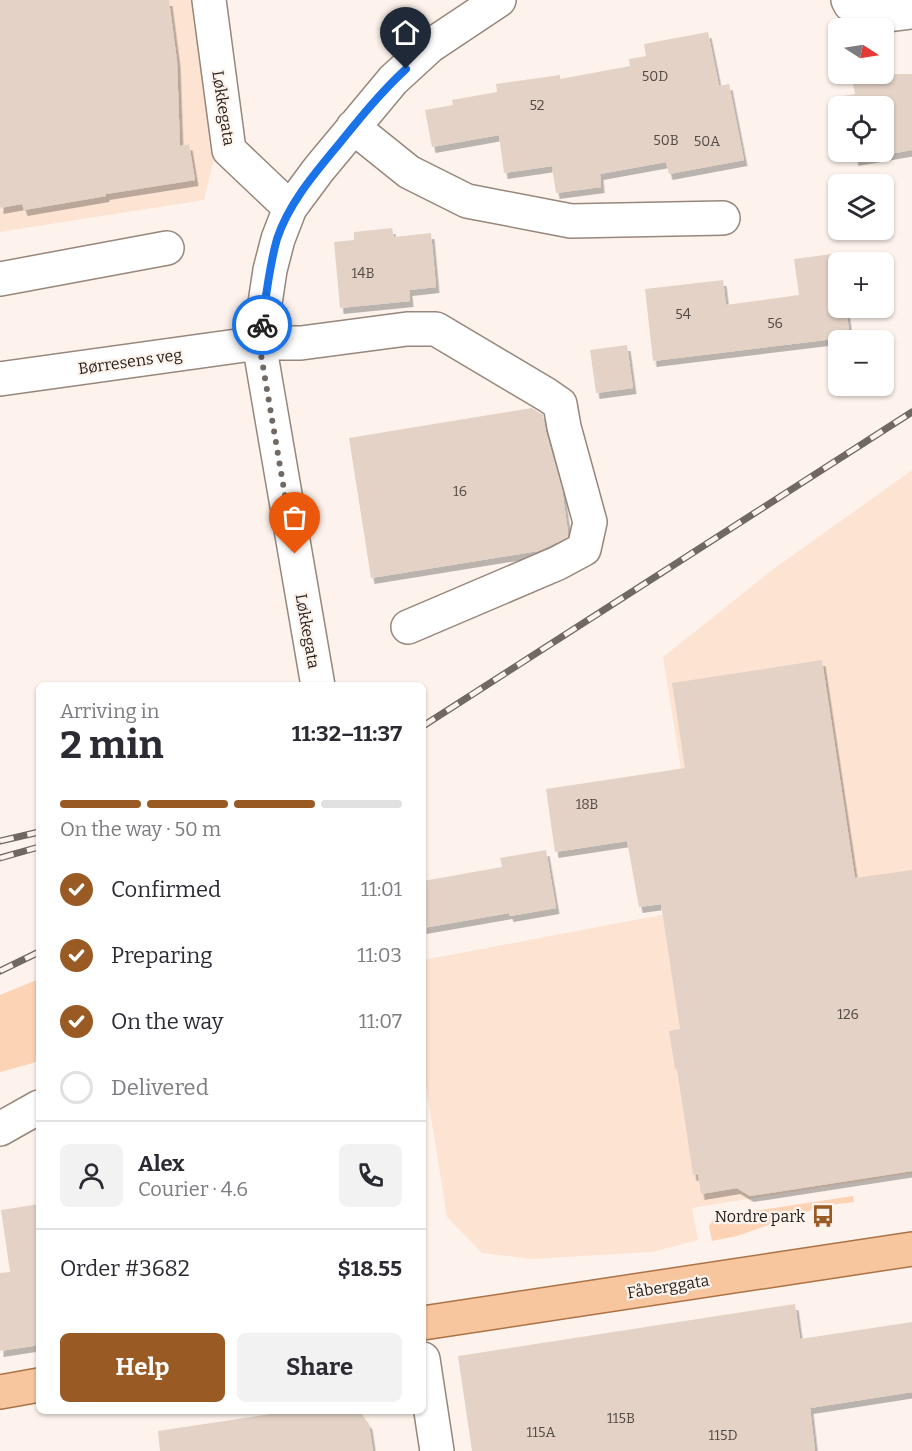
<!DOCTYPE html>
<meta charset="utf-8">
<style>
body{margin:0;font-family:Bitter,serif;background:#f2f2f3;color:#2b2b33;height:100vh;display:flex;flex-direction:column;font-size:22px;white-space:nowrap}
*{box-sizing:border-box;margin:0}
p{font-size:20px;color:#7c7c81}
.icon{flex:none;width:33px;height:33px;fill:none;stroke:currentColor;stroke-width:2;stroke-linecap:round;stroke-linejoin:round}
.map{position:relative;flex:1;overflow:hidden}
.details{position:absolute;left:36px;top:682px;width:390px;height:732px;display:flex;flex-direction:column;background:#fff;border-radius:9px;box-shadow:0 2px 4px #0004}
.details>*{flex:none}
.needle{width:39px;rotate:102deg}
.fabs{position:absolute;left:828px;top:18px;display:grid;gap:12px}
.fabs a{display:grid;place-items:center;width:66px;height:66px;border-radius:9px;background:#fff;box-shadow:0 2px 4px #0004;font-size:30px}
.pin{position:absolute;display:grid;place-items:center;width:51px;height:51px;color:#fff;margin:-62px -26px;border-radius:50% 50% 50% 0;rotate:-45deg;box-shadow:0 0 6px #0007}
.pin .icon{rotate:45deg}
.courier{position:absolute;display:grid;place-items:center;width:60px;height:60px;margin:-30px;border:4px solid #1a73e8;border-radius:50%;background:#fff;color:#222;box-shadow:0 2px 8px #0007}
.head em{font-style:normal;font-weight:700}
.head div{display:flex;flex-direction:column-reverse}
.head{display:flex;align-items:center;justify-content:space-between;height:102px;padding:0 24px}
h1{font-size:39px;font-weight:700;line-height:45px}
.bar{display:grid;grid-template-columns:repeat(4,1fr);gap:9px 6px;align-content:center;height:72px;padding:0 24px}
.bar i{height:8px;border-radius:4px;background:#e1e1e2}
.bar .on{background:#995a23}
.bar p{grid-column:span 4}
.line{display:flex;align-items:center;gap:15px;padding:0 24px;border-top:2px solid #e1e1e2}
.line div{flex:1}
.round{display:grid;place-items:center;flex:none;width:63px;height:63px;border-radius:9px;background:#f2f2f3}
ol{padding:0 24px;list-style:none}
li{display:flex;align-items:center;gap:18px;height:66px}
li p{margin-inline-start:auto}
li .icon{padding:6px;border-radius:50%;background:#995a23;color:#fff;stroke-width:4}
li:last-child{color:#7c7c81}
li i{width:33px;height:33px;border:3px solid #e1e1e2;border-radius:50%}
.action{display:flex;gap:12px;margin-top:auto;padding:12px 24px}
.action a{flex:1;height:69px;border-radius:9px;background:#995a23;color:#fff;font-size:24px;font-weight:700;line-height:69px;text-align:center}
.action a+a{background:#f2f2f3;color:#2b2b33}
.map>svg:first-child{display:block}
.built{fill:#fde4d2}
.green{fill:#fdd3b5}
.building{fill:#e4d2c6;filter:url(#shadow)}
.lines{fill:none;stroke-linecap:round;stroke-linejoin:round}
.minor-casing{stroke:#97867b;stroke-width:36}
.major-casing{stroke:#ab7246;stroke-width:36}
.minor{stroke:#fff;stroke-width:33}
.major{stroke:#f8c69e;stroke-width:33}
.rail-casing{stroke:#706862;stroke-width:7}
.rail{stroke:#fef3ec;stroke-width:4.5;stroke-dasharray:14;stroke-linecap:butt}
.done{stroke:#706863;stroke-width:6;stroke-dasharray:0 10.8}
.route{stroke:#1a73e8;stroke-width:8}
.labels{text-anchor:middle;stroke-width:4.5;stroke-linejoin:round;paint-order:stroke}
.number-label{font-size:14px;fill:#544a44}
.street-label{font-size:16px;fill:#241d19;stroke:#fef3ec}
.poi-label{font-size:16px;fill:#241d19;stroke:#fef3ec;text-anchor:end}
</style>
<div class="map">
<svg width="912" height="1451" viewBox="0 0 912 1451">
<defs>
<filter id="shadow"><feDropShadow dx="3.5" dy="6" stdDeviation="0" flood-color="#0004"/></filter>
</defs>
<rect width="100%" height="100%" fill="#fef3ec"/>
<path class="built" d="M0 0H193L217 147 204 200 0 232Z
M912 470V1173L692 1208 698 1240 652 1252 532 1259 482 1253 447 1217 423 1068V960L703 907 663 657 772 570Z"/>
<path class="green" d="M39 979V1060L33 1063 0 1072V995Z
M853 1196 854 1202 823 1206 737 1236 712 1241 709 1226 715 1217Z"/>
<path class="building" d="M0 0H169L177 61 180 146 189 144 195 180 106 194V196L24 210 22 204 0 208Z
M708 32 719 86 729 84 744 160 669 174 666 162 600 174 601 187 556 193 552 166 504 173 499 135 432 147 425 110 453 105 452 100 497 92 496 84 560 75V79L630 66 629 59 646 56 644 44Z
M877 74H912V150L855 160 853 152H884V106H845L843 96 855 94 852 79Z
M392 228 394 237 431 233 436 287 409 290 410 301 340 308 334 242 354 240V232Z
M840 253 841 262H838V308H846L850 337 653 361 645 289 723 280 726 305 799 295 794 259Z
M627 345 633 388 596 393 590 350Z
M532 408 543 415 546 432 562 489 568 532V537L538 551 371 578 349 438Z
M822 660 855 878 912 870V1171L750 1196 737 1188 701 1194 698 1174 693 1175 677 1069H675L669 1031 680 1029 661 904 639 907 627 841 555 852 546 789 685 768 672 683Z
M546 850 556 908 510 916 509 913 423 928V881L502 867 500 858Z
M39 1204V1345L0 1351V1273L10 1272 1 1210Z
M795 1304 800 1339 912 1322V1392L810 1408 815 1451H472L458 1356Z
M284 1412H360L369 1424 373 1451H160L158 1431Z"/>
<g class="lines">
<g class="minor-casing">
<path id="minor" d="M209 0 229 150 290 208 278 239 270 270 259 343 318 686
M848 0 850 4 886 15 912 12
M353 127 409 172 467 201 571 221 723 218
M290 208 319 169 393 80 430 46 499 0
M0 279 167 248
M0 379 259 343H301L407 329H436L547 395 560 404 564 427 590 522 584 549 558 563 408 627
M0 1129 39 1107
M423 1359 437 1451"/>
</g>
<g class="major-casing">
<path id="major" d="M423 1323 912 1249
M0 1392 39 1385"/>
</g>
<use href="#minor" class="minor"/>
<use href="#major" class="major"/>
<g class="rail-casing">
<path id="rail" d="M423 726 912 412
M0 841 39 832
M0 858 39 847
M0 971 39 952"/>
</g>
<use href="#rail" class="rail"/>
</g>
<g class="lines">
<path class="done" d="M262 325 259 343 295 554"/>
<path class="route" d="M262 325C266 296 269 267 277 239 289 203 315 173 339 144 360 118 381 92 406 69"/>
</g>
<defs>
<g id="bus-bare" transform="scale(1.8)"><path d="M-5-6H5V4H4V6H2V4H-2V6H-4V4H-5ZM-3.5-4V0h7V-4ZM-3.5 1.2v1.5H-2V1.2ZM2 1.2v1.5H3.5V1.2Z" fill="#995a23" stroke="#fef3ec" stroke-width="2.5" paint-order="stroke"/></g>
</defs>
<g fill-rule="evenodd">
<use href="#bus-bare" x="823" y="1216"/>
</g>
<g class="labels">
<g class="number-label">
<text x="655" y="81">50D</text>
<text x="537" y="110">52</text>
<text x="666" y="145">50B</text>
<text x="707" y="146">50A</text>
<text x="363" y="278">14B</text>
<text x="683" y="319">54</text>
<text x="775" y="328">56</text>
<text x="460" y="496">16</text>
<text x="587" y="809">18B</text>
<text x="848" y="1019">126</text>
<text x="621" y="1423">115B</text>
<text x="541" y="1437">115A</text>
<text x="723" y="1440">115D</text>
</g>
<g class="street-label">
<text transform="translate(224 108) rotate(81)" y="6">Løkkegata</text>
<text transform="translate(130 361) rotate(-8)" y="6">Børresens veg</text>
<text transform="translate(308 631) rotate(80)" y="6">Løkkegata</text>
<text transform="translate(668 1286) rotate(-9)" y="6">Fåberggata</text>
</g>
<g class="poi-label">
<text x="805" y="1222">Nordre park</text>
</g>
</g>
</svg>
<div class="fabs">
<a><svg class="needle" viewBox="-14 -14 28 28"><path d="M0-13l5 13h-10z" fill="#e53935"/><path d="M0 13l5-13h-10z" fill="#7c7c81"/></svg></a>
<a><svg class="icon" aria-label="locate" viewBox="0 0 24 24"><circle cx="12" cy="12" r="6"/><path d="M12 2v4M12 18v4M2 12h4M18 12h4"/></svg></a>
<a><svg class="icon" aria-label="layers" viewBox="0 0 24 24"><path d="M12 4l9 5-9 5-9-5zM3 14l9 5 9-5"/></svg></a>
<a>+</a>
<a>−</a>
</div>
<div class="pin" style="left:295px;top:554px;background:#ea580c"><svg class="icon" aria-label="bag" viewBox="0 0 24 24"><path d="M5 8h14l-1 12H6zM9 8a3 3 0 0 1 6 0"/></svg></div>
<div class="pin" style="left:406px;top:69px;background:#1f2937"><svg class="icon" aria-label="home" viewBox="0 0 24 24"><path d="M3 11l9-7 9 7M6 9v11h12V9"/></svg></div>
<div class="courier" style="left:262px;top:325px"><svg class="icon" aria-label="bike" viewBox="0 0 24 24"><circle cx="6" cy="16" r="4"/><circle cx="18" cy="16" r="4"/><path d="M6 16l4-8h5l3 8M10 8l3 8H6M13 5h3"/></svg></div>
<section class="details">
<div class="head"><div><h1>2 min</h1><p>Arriving in</p></div><em>11:32–11:37</em></div>
<div class="bar"><i class="on"></i><i class="on"></i><i class="on"></i><i></i><p>On the way · 50 m</p></div>
<ol>
<li><svg class="icon" aria-label="check" viewBox="0 0 24 24"><path d="M5 12l5 5 9-10"/></svg>Confirmed<p>11:01</p></li>
<li><svg class="icon" aria-label="check" viewBox="0 0 24 24"><path d="M5 12l5 5 9-10"/></svg>Preparing<p>11:03</p></li>
<li><svg class="icon" aria-label="check" viewBox="0 0 24 24"><path d="M5 12l5 5 9-10"/></svg>On the way<p>11:07</p></li>
<li><i></i>Delivered</li>
</ol>
<div class="line" style="height:108px"><a class="round"><svg class="icon" aria-label="person" viewBox="0 0 24 24"><circle cx="12" cy="8" r="4"/><path d="M4 21q1-7 8-7t8 7"/></svg></a><div><b>Alex</b><p>Courier · 4.6</p></div><a class="round"><svg class="icon" aria-label="phone" viewBox="0 0 24 24"><path d="M5 4h4l2 5-3 2q2 4 5 5l2-3 5 2v4C11 20 4 13 5 4z"/></svg></a></div>
<div class="line" style="height:78px"><div>Order #3682</div><b>$18.55</b></div>
<div class="action"><a>Help</a><a>Share</a></div>
</section>
</div>
